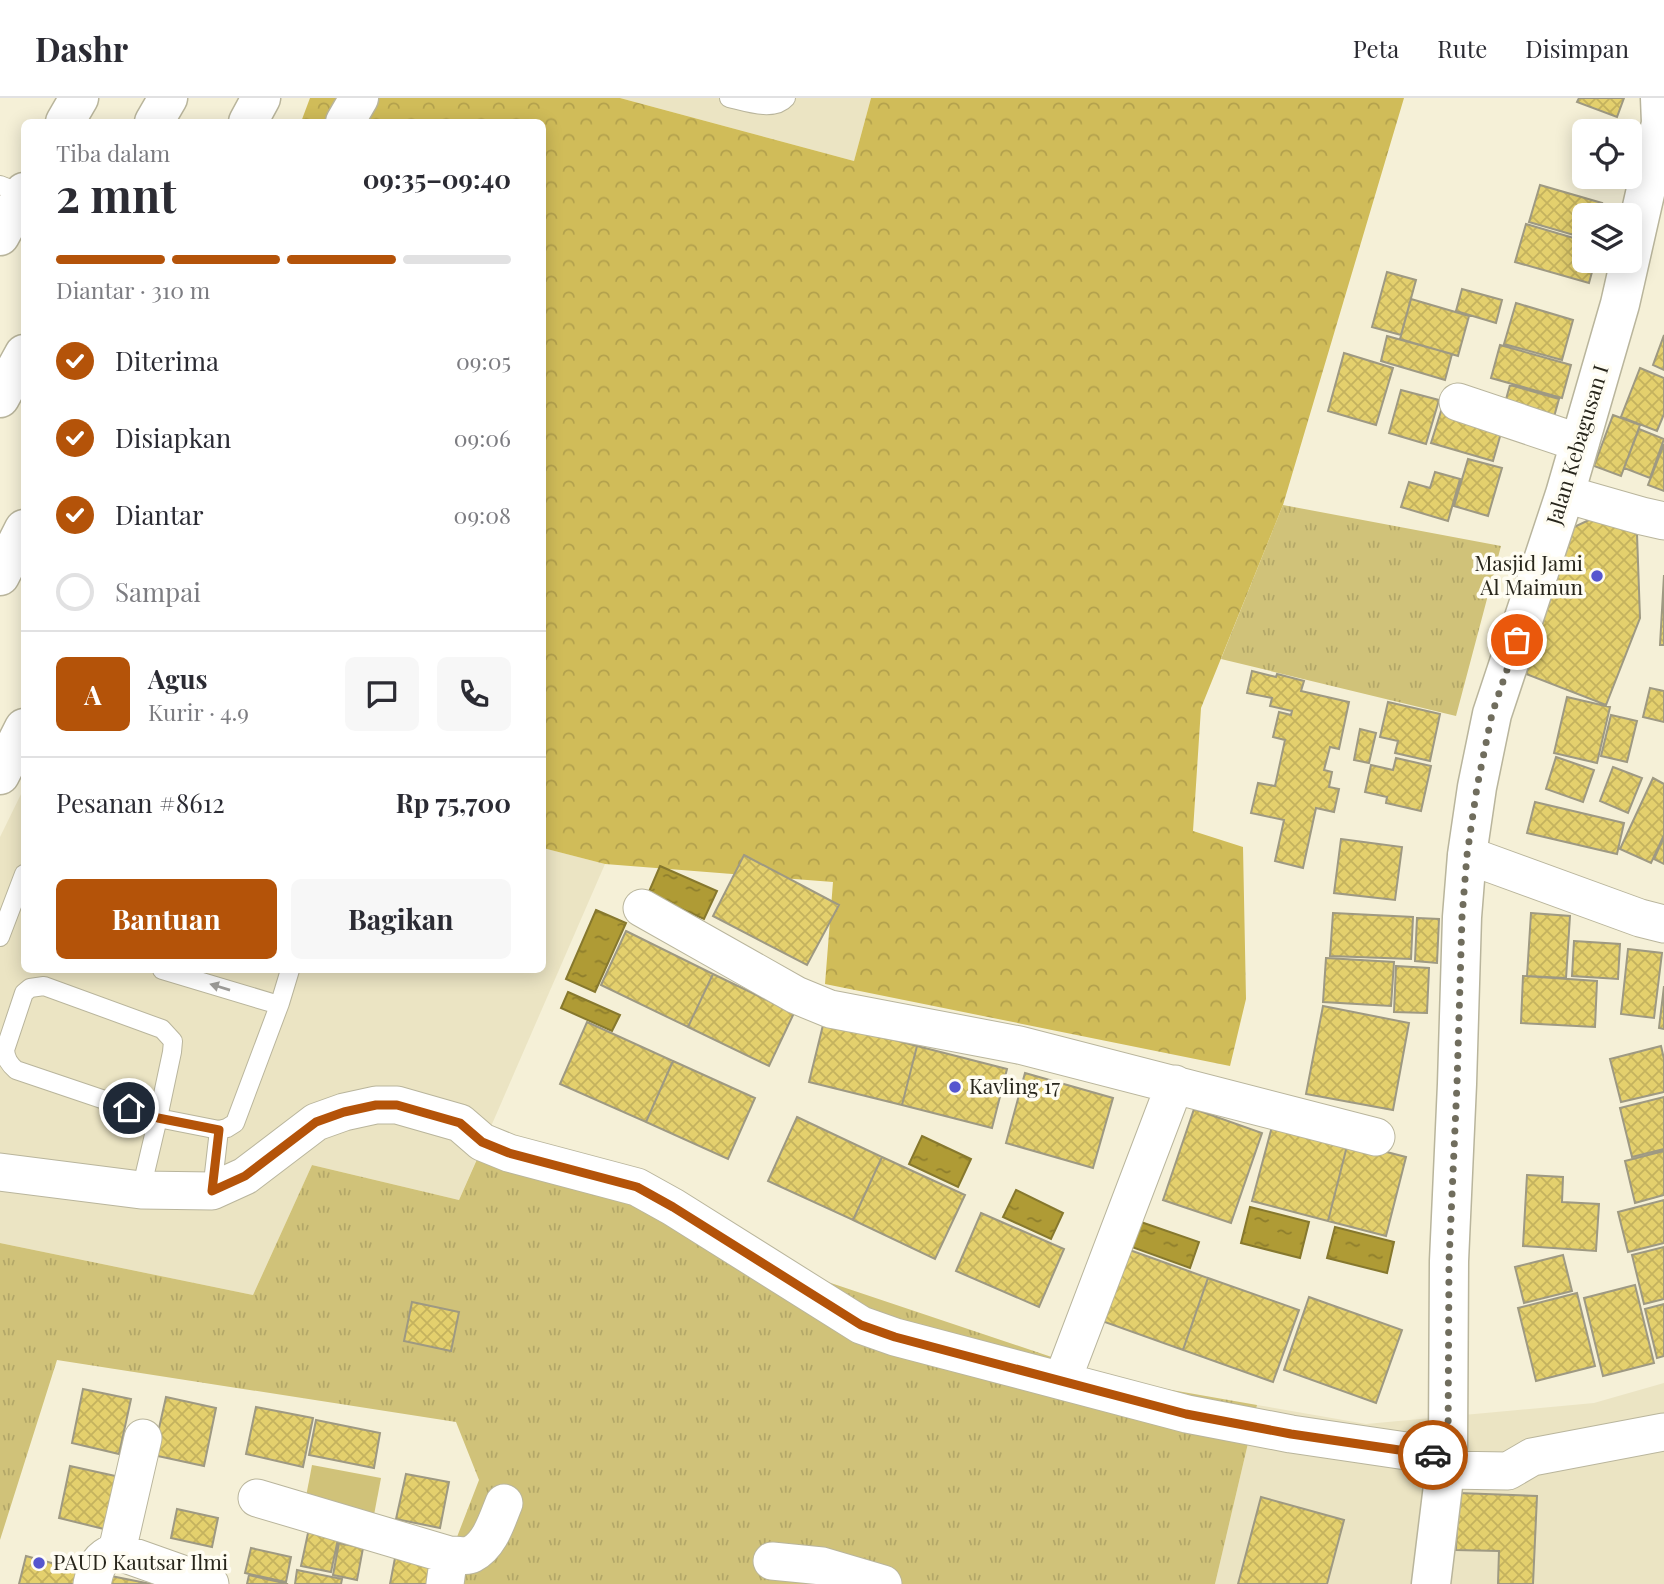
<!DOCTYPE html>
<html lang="id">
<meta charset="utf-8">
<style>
body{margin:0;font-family:"Playfair Display",serif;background:#f7f7f7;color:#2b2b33;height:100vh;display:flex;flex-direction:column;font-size:26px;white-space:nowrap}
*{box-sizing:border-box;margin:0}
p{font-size:23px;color:#7c7c81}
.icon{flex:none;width:38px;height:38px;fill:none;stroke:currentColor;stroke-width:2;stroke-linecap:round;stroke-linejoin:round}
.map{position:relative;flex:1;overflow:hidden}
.side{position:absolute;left:21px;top:21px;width:525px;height:854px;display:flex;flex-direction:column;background:#fff;border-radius:10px;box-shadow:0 4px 18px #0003}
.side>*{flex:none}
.controls{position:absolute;left:1572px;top:21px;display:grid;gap:14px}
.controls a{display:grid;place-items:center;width:70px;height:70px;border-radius:10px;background:#fff;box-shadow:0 4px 18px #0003;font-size:35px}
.pin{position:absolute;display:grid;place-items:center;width:60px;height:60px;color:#fff;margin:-30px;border:4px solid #fff;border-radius:50%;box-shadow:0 2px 7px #0007}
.courier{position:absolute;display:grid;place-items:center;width:70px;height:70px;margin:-35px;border:5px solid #b45309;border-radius:50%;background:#fff;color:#222;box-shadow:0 2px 9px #0007}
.headline em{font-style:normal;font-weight:700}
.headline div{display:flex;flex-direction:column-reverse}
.headline{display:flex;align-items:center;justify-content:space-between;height:119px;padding:0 35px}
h1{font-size:46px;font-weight:700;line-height:52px}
.bar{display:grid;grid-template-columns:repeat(4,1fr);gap:10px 7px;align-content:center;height:84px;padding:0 35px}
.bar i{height:9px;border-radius:5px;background:#e1e1e2}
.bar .active{background:#b45309}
.bar p{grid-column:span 4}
.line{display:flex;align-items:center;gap:18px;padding:0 35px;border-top:2px solid #e1e1e2}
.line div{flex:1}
.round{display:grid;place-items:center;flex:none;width:74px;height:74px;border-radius:10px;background:#f7f7f7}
ol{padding:0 35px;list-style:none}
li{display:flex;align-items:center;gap:21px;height:77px}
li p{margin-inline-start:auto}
li .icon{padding:7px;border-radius:50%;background:#b45309;color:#fff;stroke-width:4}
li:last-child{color:#7c7c81}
li i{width:38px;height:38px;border:4px solid #e1e1e2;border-radius:50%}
.cta{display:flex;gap:14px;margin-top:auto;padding:14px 35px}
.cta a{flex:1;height:80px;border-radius:10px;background:#b45309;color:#fff;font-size:28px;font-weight:700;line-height:80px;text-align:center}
.cta a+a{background:#f7f7f7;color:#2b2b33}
header{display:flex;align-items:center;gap:42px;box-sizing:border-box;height:98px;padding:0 35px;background:#fff;border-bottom:2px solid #e1e1e2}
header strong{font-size:33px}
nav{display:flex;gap:38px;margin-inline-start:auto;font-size:24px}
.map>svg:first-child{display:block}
.built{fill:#ebe4c3}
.grass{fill:url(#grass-tufts)}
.forest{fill:url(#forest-crowns)}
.garden{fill:#d0c279}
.water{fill:url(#water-ripples);stroke:#86782e;stroke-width:2}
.building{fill:url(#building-cross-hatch);stroke:#9e9982;stroke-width:2}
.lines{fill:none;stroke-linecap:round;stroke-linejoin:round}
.service-casing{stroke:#b9b59c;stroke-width:20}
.minor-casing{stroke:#b9b59c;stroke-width:39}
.tertiary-casing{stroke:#b9b59c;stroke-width:41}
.trunk-casing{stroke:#b9b59c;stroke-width:41}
.motorway-casing{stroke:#b9b59c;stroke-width:41}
.service{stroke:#fff;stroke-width:18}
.minor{stroke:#fff;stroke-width:37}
.tertiary{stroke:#fff;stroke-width:38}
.trunk{stroke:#fff;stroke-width:38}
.motorway{stroke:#fff;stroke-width:38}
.oneway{fill:#9e9d99}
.done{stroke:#706d5d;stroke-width:7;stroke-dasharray:0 12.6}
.route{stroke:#b45309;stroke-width:9}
.poi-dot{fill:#5656ce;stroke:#fffdf3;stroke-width:2.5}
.labels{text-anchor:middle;stroke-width:7;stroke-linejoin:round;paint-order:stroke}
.street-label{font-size:21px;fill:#28261c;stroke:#fffdf3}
.poi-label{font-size:21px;fill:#28261c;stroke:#fffdf3;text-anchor:start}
</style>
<header>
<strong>Dashr</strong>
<nav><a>Peta</a><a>Rute</a><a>Disimpan</a></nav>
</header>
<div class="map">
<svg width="1664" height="1486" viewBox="0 0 1664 1486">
<defs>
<pattern id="grass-tufts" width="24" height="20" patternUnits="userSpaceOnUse" patternTransform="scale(1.75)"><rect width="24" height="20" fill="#d0c279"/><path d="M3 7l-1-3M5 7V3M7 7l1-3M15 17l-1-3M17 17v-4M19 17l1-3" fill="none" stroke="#b3a768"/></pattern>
<pattern id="forest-crowns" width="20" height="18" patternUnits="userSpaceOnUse" patternTransform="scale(1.75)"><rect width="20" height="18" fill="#d0bc59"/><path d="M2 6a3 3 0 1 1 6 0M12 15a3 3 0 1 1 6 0" fill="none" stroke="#b3a14d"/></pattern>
<pattern id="water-ripples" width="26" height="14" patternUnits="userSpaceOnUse" patternTransform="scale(1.75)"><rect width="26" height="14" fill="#af9b35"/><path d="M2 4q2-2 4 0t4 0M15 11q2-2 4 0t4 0" fill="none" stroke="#8e7e2c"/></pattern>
<pattern id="building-cross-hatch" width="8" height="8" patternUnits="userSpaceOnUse" patternTransform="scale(1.75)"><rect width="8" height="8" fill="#e4d06d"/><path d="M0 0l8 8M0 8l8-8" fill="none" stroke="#c4b25e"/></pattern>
</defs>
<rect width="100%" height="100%" fill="#f5f0d7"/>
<path class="built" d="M620 0H871L854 63Z
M24 690V872H542L543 750 605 766 459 1102 312 1067 253 1197 0 1145V739Z
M1664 1285V1486H1215L1257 1307 1366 1326 1594 1305Z"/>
<path class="grass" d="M1283 407 1501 448 1456 618 1221 561Z
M482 1050 597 1060 795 1173 1126 1284 1257 1307 1215 1486H449L445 1470 479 1382 456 1324 57 1262 0 1442V1145L253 1197 312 1067 459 1102Z"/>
<path class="forest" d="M310 0H620L854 63 871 0H1404L1283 407 1201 610 1193 733 1243 749 1246 901 1230 968 825 886 833 784 605 766 543 750 542 24H301Z"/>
<path class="garden" d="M312 1367 381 1380 374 1417 305 1404Z"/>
<path class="water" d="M660 768 717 793 704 821 648 796Z
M596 812 626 825 595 894 566 881Z
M568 894 620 917 612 933 561 910Z
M922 1038 971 1061 958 1089 909 1066Z
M1016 1092 1063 1115 1051 1141 1003 1119Z
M1250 1109 1309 1124 1300 1160 1241 1145Z
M1138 1123 1199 1144 1190 1170 1129 1148Z
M1335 1129 1394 1144 1387 1175 1327 1160Z"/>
<path class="building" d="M1579 0H1624L1617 19 1577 4Z
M1540 87 1602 105 1598 117H1584V140L1529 124Z
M1526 126 1584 143V163H1595L1589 185 1515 164Z
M1387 174 1416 182 1401 237 1372 229Z
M1462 191 1502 202 1496 225 1456 213Z
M1411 201 1469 218 1458 258 1400 241Z
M1516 205 1573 222 1562 262 1504 246Z
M1664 237V272L1653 267Z
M1387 238 1452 256 1445 282 1381 263Z
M1500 247 1571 267 1562 300 1491 280Z
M1344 255 1393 270 1376 327 1328 313Z
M1640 270 1664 280V316L1657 333 1621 319Z
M1510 287 1559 301 1552 326 1503 312Z
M1401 292 1439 302 1426 346 1389 335Z
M1442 310 1503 328 1493 363 1431 345Z
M1613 317 1640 327 1621 378 1594 368Z
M1639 331 1664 341 1650 380 1624 370Z
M1664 346V393L1648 387Z
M1468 361 1502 370 1488 418 1454 408Z
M1435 374 1460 381 1448 423 1401 409 1409 384 1430 390Z
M1595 419 1637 436 1640 520 1606 607 1526 576 1570 431Z
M1664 477V547H1660Z
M1252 573 1276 579 1277 576 1304 583 1301 593 1349 604 1339 651 1330 649 1324 672 1332 674 1329 689 1339 691 1334 714 1316 710 1303 770 1275 763 1284 722 1251 715 1258 685 1275 688 1285 642 1273 639 1279 614 1291 617 1292 613 1270 608 1272 600 1247 595Z
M1650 590 1664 593V624L1643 619Z
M1567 599 1610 609 1597 665 1554 655Z
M1388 604 1440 616 1430 663 1395 655 1398 643 1380 639Z
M1611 617 1637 623 1627 664 1601 658Z
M1360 631 1376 635 1369 665 1354 662Z
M1556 659 1594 672 1583 704 1546 691Z
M1396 660 1431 668 1421 713 1386 705 1387 699 1365 694 1371 667 1393 672Z
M1613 669 1642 680 1628 715 1600 703Z
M1653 680 1664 686V737L1651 765 1620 751Z
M1535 704 1624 725 1617 756 1527 735Z
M1664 739V766L1654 761Z
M1341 741 1402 749 1395 802 1334 795Z
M744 757 839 807 807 867 713 818Z
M1333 815 1413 819 1411 861 1330 858Z
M1531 815 1570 818 1566 880 1527 878Z
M1417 820 1439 821 1437 865 1415 863Z
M626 833 713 876 688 929 601 887Z
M1574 843 1620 846 1618 881 1572 878Z
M1628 851 1662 855 1654 920 1621 916Z
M1326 860 1394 864 1391 908 1323 904Z
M1396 868 1429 870 1427 915 1394 914Z
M713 876 794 915 769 968 688 929Z
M1523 878 1597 883 1595 929 1521 925Z
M1664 888V931L1659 930Z
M1323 908 1409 925 1393 1012 1306 996Z
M824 923 917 948 902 1007 809 984Z
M587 924 673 963 646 1024 560 986Z
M917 948 1007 971 992 1030 902 1007Z
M1661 948 1664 961V994L1621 1004 1610 961Z
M673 963 755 1000 728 1061 646 1024Z
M1025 975 1113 1000 1093 1070 1006 1045Z
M1664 999V1051L1632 1059 1620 1010Z
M1194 1011 1262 1035 1231 1125 1163 1102Z
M797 1019 882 1059 853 1122 768 1083Z
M1273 1025 1348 1044 1328 1123 1252 1103Z
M1348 1044 1406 1059 1386 1138 1328 1123Z
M1664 1053V1097L1635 1105 1625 1063Z
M882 1059 965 1097 935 1161 853 1122Z
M1527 1077 1563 1079 1562 1104 1599 1106 1596 1153 1523 1148Z
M1664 1102V1145L1628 1154 1618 1114Z
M981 1115 1064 1151 1039 1209 956 1173Z
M1664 1149V1201L1644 1206 1632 1157Z
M1124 1150 1208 1180 1183 1252 1099 1222Z
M1563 1157 1572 1193 1524 1205 1515 1169Z
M1208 1180 1299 1212 1273 1284 1183 1252Z
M1635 1187 1654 1265 1603 1278 1584 1200Z
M1577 1195 1595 1268 1536 1283 1518 1210Z
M1309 1199 1402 1232 1376 1305 1284 1272Z
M412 1204 459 1214 451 1253 404 1243Z
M1664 1206V1258L1657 1260 1645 1211Z
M83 1291 131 1301 119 1356 72 1345Z
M166 1299 216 1310 204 1368 153 1357Z
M256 1309 313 1320 303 1369 246 1356Z
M316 1322 380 1335 374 1370 309 1357Z
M70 1368 120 1379 108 1432 59 1420Z
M406 1376 449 1384 440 1430 396 1421Z
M1458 1395 1537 1398 1533 1486H1498L1499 1453 1456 1452Z
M1261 1399 1344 1422 1327 1486H1238Z
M177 1411 218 1420 212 1449 171 1440Z
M311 1421 341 1427 331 1474 301 1468Z
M339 1445 363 1450 357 1482 333 1477Z
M251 1450 291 1459 286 1484 245 1475Z
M26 1458 81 1473 77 1486H19Z
M395 1460 432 1467 428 1486H390Z
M297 1472 342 1481 341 1486H295Z
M106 1477 151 1486H104Z
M249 1477 288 1486H247Z"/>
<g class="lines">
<g class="service-casing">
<path id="service" d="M729 0C746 4 774 14 786 0
M0 87 23 96
M0 839 24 776
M162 872 279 907
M141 1092 158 1020 172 954 173 943 162 931 44 888 30 890 24 895 5 952C6 961 9 966 16 972L158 1020 219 1032 227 1030 235 1025 280 905 290 872
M212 1093 219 1032"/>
</g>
<g class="minor-casing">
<path id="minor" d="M1458 304 1580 345
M1565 396 1642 418 1664 423
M1467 757 1640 820 1664 826
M642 810 796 897 830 911 1019 947 1376 1039
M0 1074 141 1092 212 1093 245 1078 316 1024 344 1014 376 1007H397L460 1025 482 1044 509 1055 637 1089 673 1109 861 1227 895 1239 1187 1316 1291 1336 1447 1359
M1062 1283 1175 986
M1445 1372 1508 1373 1532 1359 1664 1334
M257 1400 449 1457 445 1486
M117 1453 210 1486
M449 1457C456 1457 466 1459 472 1456 490 1447 497 1422 504 1405
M772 1463 822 1468 883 1486
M92 1486C96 1468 98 1460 117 1453L143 1340"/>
</g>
<g class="tertiary-casing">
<path id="tertiary" d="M1431 1486 1448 1347 1449 1163 1457 986 1462 819 1467 757 1477 689 1492 616 1565 396 1620 206 1661 25 1660 0"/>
</g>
<g class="trunk-casing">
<path id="trunk" d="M65 24 79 0
M345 24 359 0
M0 138 24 94
M0 677 24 630"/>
</g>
<g class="motorway-casing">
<path id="motorway" d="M154 24 168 0
M248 24 261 0
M0 300 24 256
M0 478 24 431"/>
</g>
<use href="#service" class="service"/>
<use href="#minor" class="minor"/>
<use href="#tertiary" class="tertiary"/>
<use href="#trunk" class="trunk"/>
<use href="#motorway" class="motorway"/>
</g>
<defs><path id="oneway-solid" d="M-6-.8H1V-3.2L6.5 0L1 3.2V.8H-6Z" transform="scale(1.75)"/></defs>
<use class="oneway" href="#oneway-solid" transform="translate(220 889) rotate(-163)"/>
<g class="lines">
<path class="done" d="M1433 1357 1447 1359 1448 1347 1449 1163 1457 986 1462 819 1467 757 1477 689 1492 616 1517 542"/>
<path class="route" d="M129 1010 158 1020 219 1032 212 1093 245 1078 316 1024 344 1014 376 1007H397L460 1025 482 1044 509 1055 637 1089 673 1109 861 1227 895 1239 1186 1316 1291 1336 1433 1357"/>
</g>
<g class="poi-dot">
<circle cx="1597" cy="478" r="7"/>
<circle cx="955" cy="989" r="7"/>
<circle cx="39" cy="1465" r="7"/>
</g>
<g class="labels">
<g class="street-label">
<text transform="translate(1578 347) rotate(-73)" y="7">Jalan Kebagusan I</text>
</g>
<g class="poi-label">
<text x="1583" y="473" text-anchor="end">Masjid Jami<tspan x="1583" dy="24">Al Maimun</tspan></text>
<text x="969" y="996">Kavling 17</text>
<text x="53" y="1472">PAUD Kautsar Ilmi</text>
</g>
</g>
</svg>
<div class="controls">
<a><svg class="icon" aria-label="locate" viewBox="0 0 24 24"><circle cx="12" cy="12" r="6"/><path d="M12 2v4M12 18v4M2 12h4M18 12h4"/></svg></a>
<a><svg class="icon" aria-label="layers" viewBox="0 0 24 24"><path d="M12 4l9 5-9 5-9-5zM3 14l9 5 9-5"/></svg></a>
</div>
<div class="pin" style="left:1517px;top:542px;background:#ea580c"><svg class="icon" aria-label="bag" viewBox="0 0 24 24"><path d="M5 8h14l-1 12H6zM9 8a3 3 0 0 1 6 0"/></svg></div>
<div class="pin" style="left:129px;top:1010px;background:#1f2937"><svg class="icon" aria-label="home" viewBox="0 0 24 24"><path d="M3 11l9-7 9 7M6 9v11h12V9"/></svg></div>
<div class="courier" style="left:1433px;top:1357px"><svg class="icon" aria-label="car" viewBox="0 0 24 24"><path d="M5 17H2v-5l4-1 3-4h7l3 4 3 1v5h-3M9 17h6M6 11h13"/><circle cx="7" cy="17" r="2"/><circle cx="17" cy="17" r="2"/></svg></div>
<section class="side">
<div class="headline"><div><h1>2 mnt</h1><p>Tiba dalam</p></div><em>09:35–09:40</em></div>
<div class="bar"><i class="active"></i><i class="active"></i><i class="active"></i><i></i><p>Diantar · 310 m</p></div>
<ol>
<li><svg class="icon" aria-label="check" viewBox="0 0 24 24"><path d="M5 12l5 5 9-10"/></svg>Diterima<p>09:05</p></li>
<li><svg class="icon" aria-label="check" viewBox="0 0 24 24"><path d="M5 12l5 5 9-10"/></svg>Disiapkan<p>09:06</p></li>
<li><svg class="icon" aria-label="check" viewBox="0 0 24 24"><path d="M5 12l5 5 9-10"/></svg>Diantar<p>09:08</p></li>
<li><i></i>Sampai</li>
</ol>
<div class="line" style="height:126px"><b class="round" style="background:#b45309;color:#fff">A</b><div><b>Agus</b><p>Kurir · 4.9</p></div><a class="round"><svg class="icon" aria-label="chat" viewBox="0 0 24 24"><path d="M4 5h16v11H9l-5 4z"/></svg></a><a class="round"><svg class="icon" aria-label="phone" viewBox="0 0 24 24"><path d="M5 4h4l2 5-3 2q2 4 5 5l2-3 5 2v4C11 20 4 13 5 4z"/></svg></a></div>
<div class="line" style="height:91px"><div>Pesanan #8612</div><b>Rp 75,700</b></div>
<div class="cta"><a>Bantuan</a><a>Bagikan</a></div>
</section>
</div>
